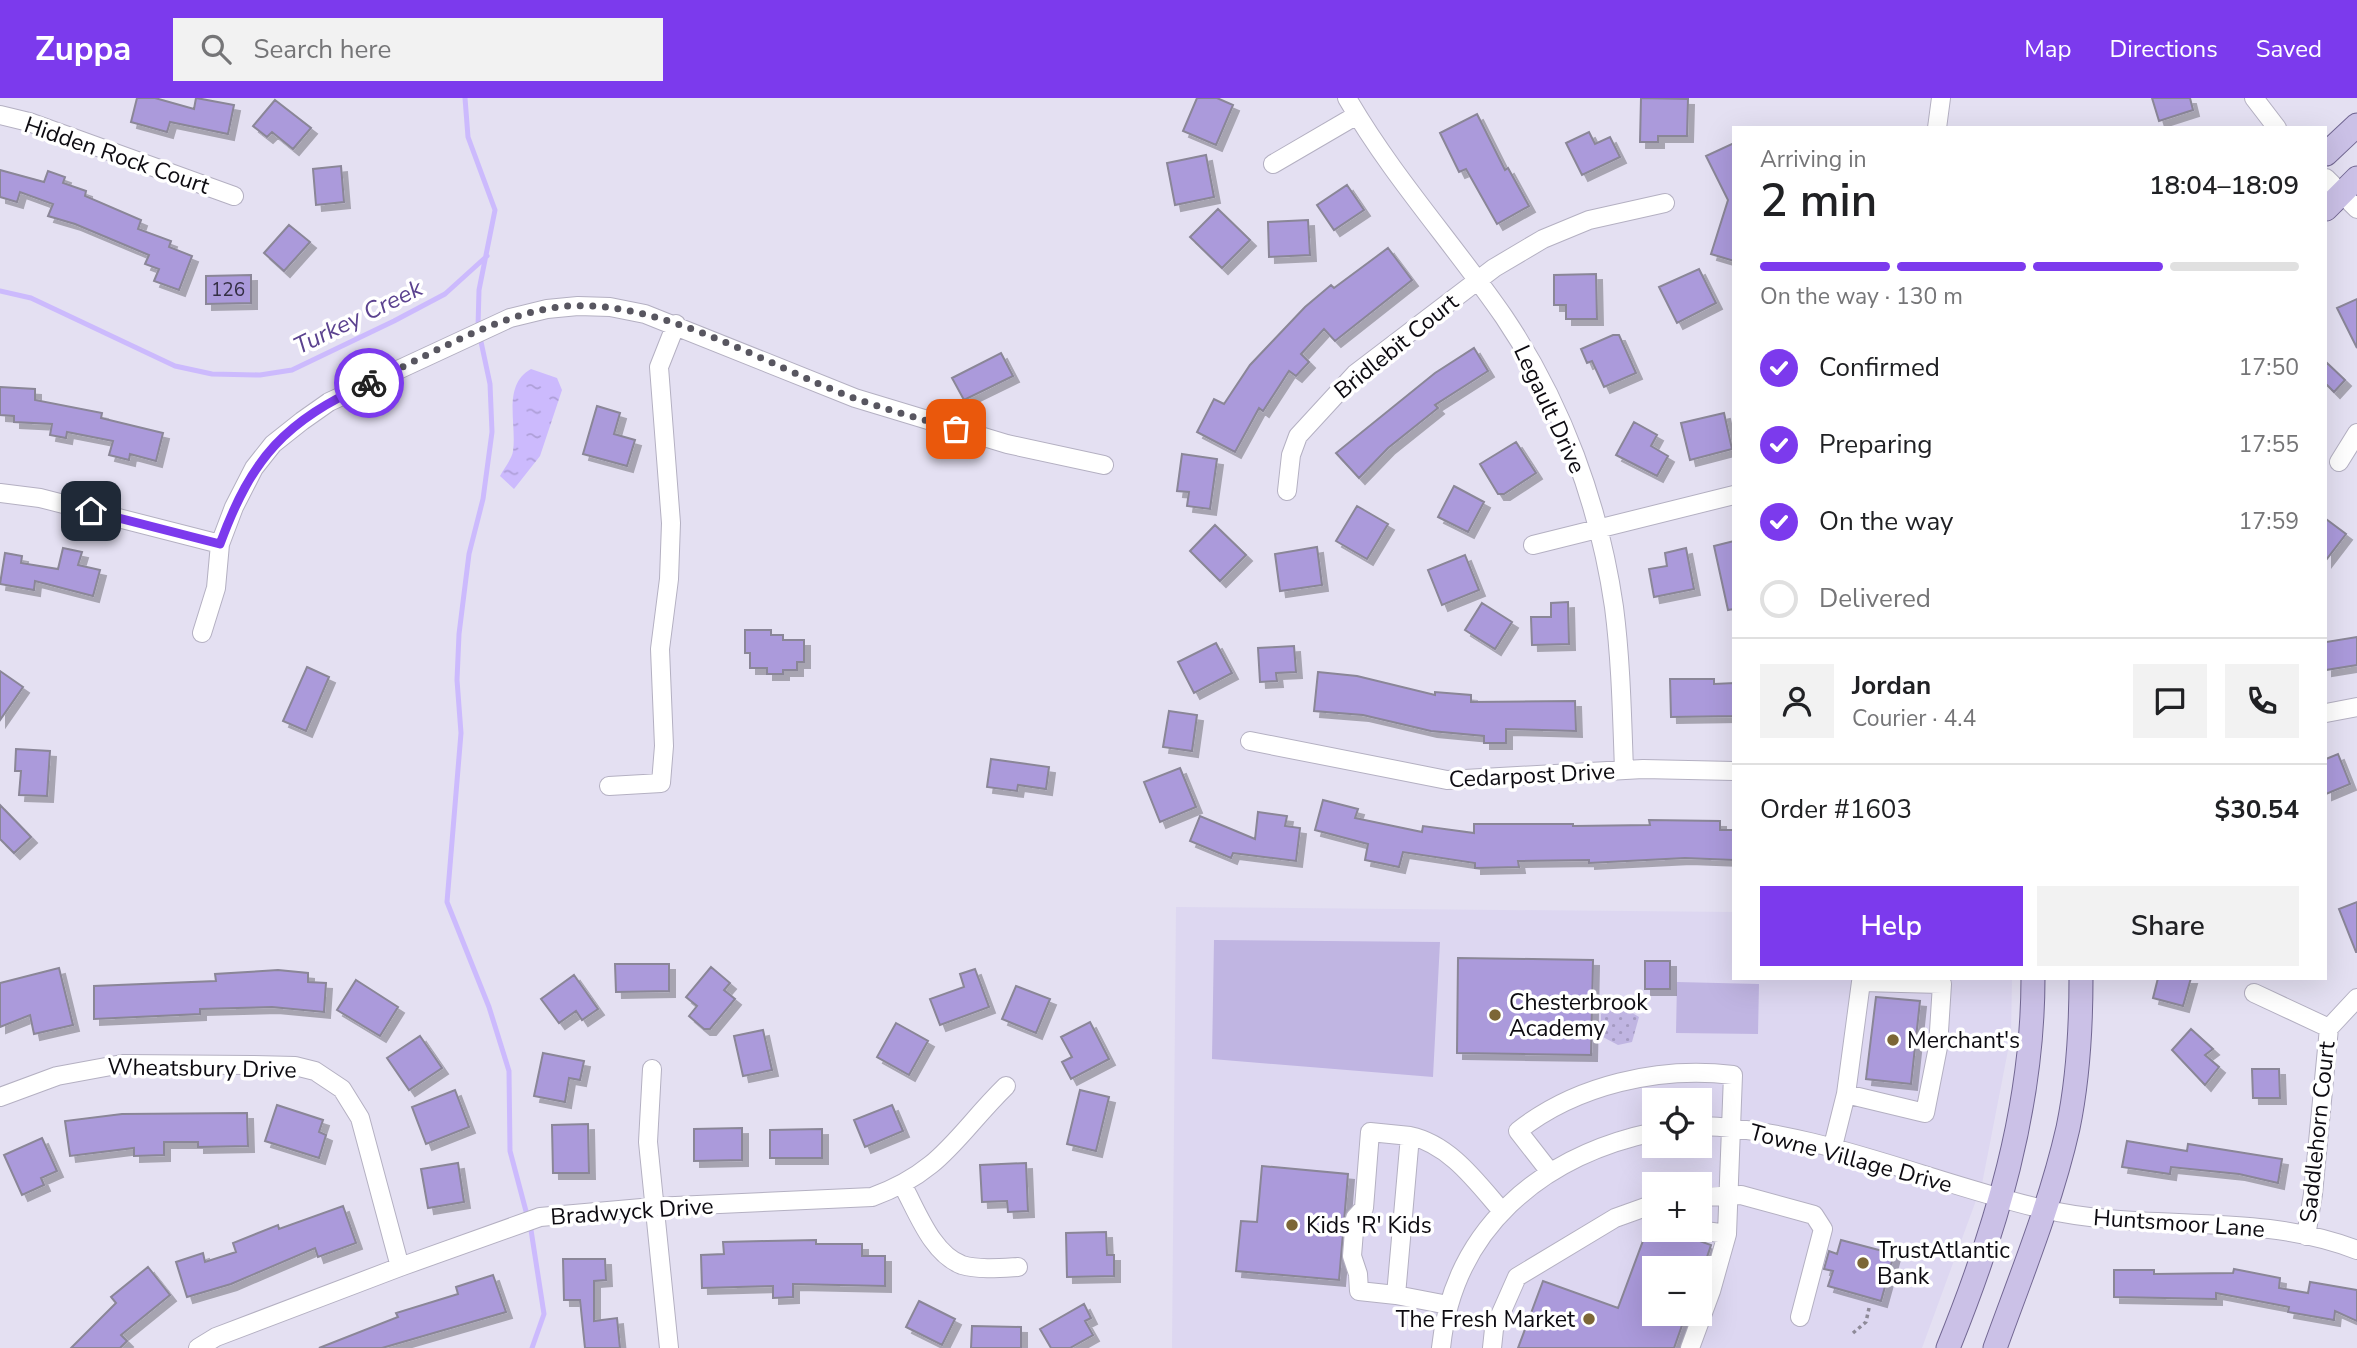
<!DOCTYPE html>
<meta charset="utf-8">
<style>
body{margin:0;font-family:"Nunito Sans",sans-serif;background:#f2f2f2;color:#202124;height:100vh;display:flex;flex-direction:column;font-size:26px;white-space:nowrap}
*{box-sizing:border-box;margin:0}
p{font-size:23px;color:#757577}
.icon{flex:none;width:38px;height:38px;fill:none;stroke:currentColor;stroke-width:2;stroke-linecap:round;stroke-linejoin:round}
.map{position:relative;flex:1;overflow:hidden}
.panel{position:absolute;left:1732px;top:28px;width:595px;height:854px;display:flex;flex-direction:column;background:#fff;border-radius:0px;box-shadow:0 7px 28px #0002}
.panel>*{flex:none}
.controls{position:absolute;left:1642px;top:990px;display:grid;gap:14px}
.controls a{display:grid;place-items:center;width:70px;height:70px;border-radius:0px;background:#fff;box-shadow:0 7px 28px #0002;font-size:35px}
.pin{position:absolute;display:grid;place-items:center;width:60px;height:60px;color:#fff;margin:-30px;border-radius:14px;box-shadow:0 4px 10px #0006}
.courier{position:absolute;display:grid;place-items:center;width:70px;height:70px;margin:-35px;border:5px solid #7c3aed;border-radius:50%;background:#fff;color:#222;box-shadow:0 2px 9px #0007}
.summary em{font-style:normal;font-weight:600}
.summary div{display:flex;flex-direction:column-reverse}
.summary{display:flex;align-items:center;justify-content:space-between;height:119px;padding:0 28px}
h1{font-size:46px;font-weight:600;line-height:52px}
.bar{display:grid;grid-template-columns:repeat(4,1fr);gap:10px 7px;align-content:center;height:84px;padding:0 28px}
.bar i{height:9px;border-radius:5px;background:#e0e0e0}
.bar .selected{background:#7c3aed}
.bar p{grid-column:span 4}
.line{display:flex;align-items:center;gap:18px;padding:0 28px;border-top:2px solid #e0e0e0}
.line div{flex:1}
.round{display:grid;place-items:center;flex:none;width:74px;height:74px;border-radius:0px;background:#f2f2f2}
ol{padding:0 28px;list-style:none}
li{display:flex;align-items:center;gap:21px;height:77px}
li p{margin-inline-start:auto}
li .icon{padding:7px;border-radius:50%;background:#7c3aed;color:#fff;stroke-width:4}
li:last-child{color:#757577}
li i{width:38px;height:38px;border:4px solid #e0e0e0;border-radius:50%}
.action{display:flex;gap:14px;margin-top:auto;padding:14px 28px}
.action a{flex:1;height:80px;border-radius:0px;background:#7c3aed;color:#fff;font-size:28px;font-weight:600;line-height:80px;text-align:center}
.action a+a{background:#f2f2f2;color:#202124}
header{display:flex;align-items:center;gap:42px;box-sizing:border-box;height:98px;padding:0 35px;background:#7c3aed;color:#fff}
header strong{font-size:33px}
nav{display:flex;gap:38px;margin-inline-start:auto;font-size:24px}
.search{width:490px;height:63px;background:#f2f2f2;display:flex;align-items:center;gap:18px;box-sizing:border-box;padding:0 24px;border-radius:0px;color:#757577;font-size:26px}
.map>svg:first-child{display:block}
.built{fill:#ddd7f1;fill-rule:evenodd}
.grass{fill:#c0b5e2}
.park{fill:url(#park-dots)}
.water{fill:url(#water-ripples)}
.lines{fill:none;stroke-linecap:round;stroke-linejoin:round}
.stream{stroke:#ccbafd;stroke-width:5}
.building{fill:#ab9adb;stroke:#8a8697;stroke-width:2;filter:url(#shadow)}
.minor-casing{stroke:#b4b0c2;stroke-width:20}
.major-casing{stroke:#726792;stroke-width:25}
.path{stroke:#8e8a98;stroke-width:3.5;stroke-dasharray:3.5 3.5;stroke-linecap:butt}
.minor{stroke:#fff;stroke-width:18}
.major{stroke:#cbc1e7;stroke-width:23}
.done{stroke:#585660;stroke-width:7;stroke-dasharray:0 12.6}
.route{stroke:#7c3aed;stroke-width:9}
.poi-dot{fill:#7c6636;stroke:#fff;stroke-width:2.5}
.labels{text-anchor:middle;stroke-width:7;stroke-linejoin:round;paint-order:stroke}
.number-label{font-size:19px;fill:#342f44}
.street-label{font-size:23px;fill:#0d0b11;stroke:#fff}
.poi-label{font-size:23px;fill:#0d0b11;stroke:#fff;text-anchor:start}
.water-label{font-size:24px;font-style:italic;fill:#5b428f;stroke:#fff}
</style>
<header>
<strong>Zuppa</strong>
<div class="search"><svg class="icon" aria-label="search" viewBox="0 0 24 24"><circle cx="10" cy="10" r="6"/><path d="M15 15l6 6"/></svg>Search here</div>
<nav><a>Map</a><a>Directions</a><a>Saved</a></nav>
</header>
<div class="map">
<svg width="2357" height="1250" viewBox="0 0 2357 1250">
<defs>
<pattern id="park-dots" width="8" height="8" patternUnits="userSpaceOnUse" patternTransform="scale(1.75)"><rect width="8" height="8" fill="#c0b5e2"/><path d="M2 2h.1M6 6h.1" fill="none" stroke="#a49ac1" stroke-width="1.8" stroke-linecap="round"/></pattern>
<pattern id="water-ripples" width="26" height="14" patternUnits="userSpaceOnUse" patternTransform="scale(1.75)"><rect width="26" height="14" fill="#ccbafd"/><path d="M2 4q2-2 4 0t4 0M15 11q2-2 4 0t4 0" fill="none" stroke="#ae9fd8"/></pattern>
<filter id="shadow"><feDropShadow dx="6" dy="6" stdDeviation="0" flood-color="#0004"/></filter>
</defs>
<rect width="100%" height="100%" fill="#e4e0f2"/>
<path class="built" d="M1176 809 1734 814V880H2012L2011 937 1982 1086 1922 1250H1172ZM1654 1003H1699V1048H1654ZM1654 1087H1699V1132H1654ZM1654 1171H1699V1216H1654Z"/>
<path class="grass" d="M1214 842 1440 844 1433 979 1212 961Z
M1677 884 1759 886 1758 936 1676 935Z"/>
<path class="park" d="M1611 910H1624L1639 919 1632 944 1618 947 1601 938V916Z"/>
<path class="water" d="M531 271 557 280 562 292 540 358 514 391 500 378C504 370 512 361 513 353 517 326 502 287 531 271Z"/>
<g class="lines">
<path class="stream" d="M465 0 468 39 495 112 479 192 478 229
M0 193 31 200 175 268 212 276 260 277 292 272 394 223 445 196 487 158
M480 239 490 286 492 334 483 401 469 456 459 536 457 582 461 635 447 804 489 909 509 973 510 1053 531 1132 544 1216 532 1250"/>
</g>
<path class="building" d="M137 0H155L194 11 196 0 234 7 228 36 170 24 167 34 131 24Z
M1197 0H1217L1233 7 1216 47 1183 33Z
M1641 0 1688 1 1687 38H1658V44H1640Z
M2152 0H2190L2193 12 2159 23Z
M275 2 311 30 293 51 272 34 267 39 253 28Z
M1477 16 1505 72 1508 70 1529 108 1497 126 1466 71 1459 74 1440 35Z
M1589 34 1595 46 1610 39 1620 59 1582 77 1566 45Z
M1734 45V163L1711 156 1728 102 1706 58Z
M1206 57 1214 99 1175 107 1167 65Z
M341 68 344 104 316 107 313 71Z
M0 72 44 84 48 73 65 79 63 85 86 93 85 98 141 122 138 131 171 143 169 149 192 158 179 192 154 183 159 171 145 166 149 157 75 126 48 118 53 106 20 94 17 104 0 99Z
M1347 87 1364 112 1334 132 1317 107Z
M1218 111 1250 142 1222 170 1190 139Z
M1308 122 1310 157 1269 159 1268 124Z
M289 127 310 144 284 173 264 155Z
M1388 150 1412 182 1335 243 1324 231 1301 256 1309 264 1296 278 1289 273 1263 313 1259 310 1235 354 1197 334 1214 301 1224 306 1250 267 1305 209 1331 187 1334 190Z
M1699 171 1716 205 1677 225 1659 189Z
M1596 176 1597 221H1566V207H1554V177Z
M251 177V205L206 206V178Z
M2357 201V250L2337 210Z
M1613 237H1619L1636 275 1604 289 1592 263 1587 265 1581 251Z
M1474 250 1488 273 1435 307 1438 310 1388 350 1359 380 1336 355 1435 275Z
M1001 255 1013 278 964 302 952 280Z
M2326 264 2345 282 2334 294 2326 286Z
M0 289 35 291V302L102 315 101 320 163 335 156 363 130 356 129 362 109 357 113 343 67 334 66 340 50 337 52 326 14 324V318L0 317Z
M597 308 620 315 614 336 635 342 627 368 583 356Z
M1724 315 1732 351 1690 362 1681 325Z
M1634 324 1657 337 1651 348 1668 358 1657 378 1616 357Z
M1516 344 1536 375 1504 396H1498L1480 366Z
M1182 356 1217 361 1210 411 1187 408 1189 394 1177 393Z
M1454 388 1484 404 1468 434 1438 419Z
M1357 408 1388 426 1367 461 1336 443Z
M2326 421 2346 436 2326 462Z
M1215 427 1246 457 1220 483 1190 453Z
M1734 443V511L1728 512 1714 448Z
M1317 449 1322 487 1280 493 1275 456Z
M63 450 82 454 78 467 100 472 93 498 35 483 34 492 0 486 5 455 22 458 21 465 58 471Z
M1686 450 1694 491 1654 499 1649 471 1667 468 1665 455Z
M1465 457 1479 492 1442 507 1428 472Z
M1568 504 1569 546 1532 547 1531 519H1551V505Z
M1482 505 1512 524 1495 551 1465 532Z
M745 532H771V537H783V542H804V564H797V572H783V576H767V570H750V555H745Z
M2357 539V567L2326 572V544Z
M1216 545 1232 575 1194 595 1178 564Z
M1294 548 1296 574 1276 575 1277 583 1260 584 1258 550Z
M307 569 329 579 306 633 283 623Z
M0 573 23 589 0 622Z
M1318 574 1357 578 1435 597V594L1471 597V604L1575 603 1576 633 1506 631V645H1484V638L1431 633 1363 617 1314 613Z
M1670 581H1714V586L1734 585V618L1671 619Z
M1169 613 1197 617 1192 653 1163 649Z
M16 651 50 653 47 698 19 697 21 673H15Z
M2338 656 2350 686 2326 696V661Z
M991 661 1049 669 1046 691 1018 687 1017 693 987 689Z
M1180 670 1196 709 1160 724 1144 684Z
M1323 702 1358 711 1355 720 1422 734 1423 728 1474 735V726H1573V728L1650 727 1649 722 1720 723V732H1734V762L1685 760 1589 765V762L1518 763 1519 769 1475 770V765L1403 754 1399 769 1365 762 1368 746 1315 732Z
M0 707 31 739 14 755 0 741Z
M1258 714 1287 718 1285 728 1300 730 1296 763 1233 755 1231 760 1190 743 1200 718 1255 741Z
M2357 804V854H2356L2339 811Z
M1458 860 1593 862 1591 957 1457 955Z
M1645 863H1670V891H1645Z
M615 866H669V893L616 894Z
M711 869 730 885 724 892 735 901 710 931H704L689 918 697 908 686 899Z
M59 870 73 927 34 936 30 917 0 929V885Z
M975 871 989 909 940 927 930 901 964 889 960 876Z
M278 872 308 875V884L326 885 324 914 272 909 200 911V916L94 921V888L216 883 215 876Z
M574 877 598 911 582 922 576 913 559 925 541 901Z
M2158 880H2191L2183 908 2153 900Z
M356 882 398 909 380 938 337 912Z
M1016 888 1050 901 1036 935 1002 921Z
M1876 899 1920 903 1911 986 1866 981Z
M1090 924 1109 961 1071 981 1062 964 1072 959 1061 939Z
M896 925 928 943 909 977 877 959Z
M2191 931 2213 951 2205 957 2219 969 2205 987 2172 952Z
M763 932 772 972 743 978 734 938Z
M420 938 442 970 409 992 387 960Z
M543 955 584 963 580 982 569 980 565 1004 534 998Z
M2252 971H2279L2280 1000H2253Z
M455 992 469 1029 426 1046 412 1009Z
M1080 992 1109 999 1096 1053 1067 1046Z
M277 1007 323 1022 319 1034 326 1037 319 1060 265 1043Z
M892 1007 903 1033 865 1049 854 1022Z
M247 1015 248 1048 198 1049V1044H164V1057L134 1058V1050L70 1058 65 1023 122 1016Z
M588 1026 589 1075H553L552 1027Z
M742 1030V1062L694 1063V1031Z
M822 1031V1060H770V1032Z
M42 1040 57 1073 41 1080 44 1087 22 1097 4 1057Z
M2127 1043 2187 1053 2188 1046 2282 1061 2278 1085 2239 1076 2171 1069 2170 1076 2122 1069Z
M458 1065 464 1104 428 1110 421 1071Z
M1026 1065 1028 1113 1008 1114 1007 1103 982 1104 980 1067Z
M1262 1068 1348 1076 1339 1182 1236 1173 1241 1123 1257 1124Z
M343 1108 356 1145 318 1159 315 1150 231 1186 187 1199 176 1164 203 1155 205 1164 236 1154 233 1145 278 1127 279 1131Z
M1647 1132H1669L1711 1147 1703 1171H1654V1216H1686L1674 1250H1518L1543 1183 1618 1210Z
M1106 1134 1107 1157H1114V1178L1067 1179 1066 1135Z
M816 1142V1146H862V1158H885V1188L793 1186V1199L773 1200V1188L702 1190 701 1157 724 1156 723 1144Z
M1841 1142 1894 1156 1881 1203 1828 1188 1833 1173 1824 1171 1829 1153 1837 1156Z
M563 1161H605L606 1182 594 1183V1223L617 1220 620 1250H585L580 1202H564Z
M148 1169 170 1197 121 1237 127 1243 120 1250H71L116 1205 111 1199Z
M2234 1171 2280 1180 2279 1190 2308 1195 2310 1184 2357 1192V1223L2335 1213 2334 1222 2288 1214 2289 1209 2216 1195V1201L2114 1199V1172H2154V1176L2233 1175Z
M493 1177 506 1214 382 1250H319L398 1219 396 1215 458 1196 456 1189Z
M919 1203 955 1221 942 1247 906 1229Z
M1084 1206 1091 1220 1085 1223 1093 1237 1070 1250H1051L1040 1231Z
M972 1228 1021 1229V1250H971Z"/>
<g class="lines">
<g class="minor-casing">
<path id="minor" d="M1347 0C1392 78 1453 145 1504 219 1562 305 1599 406 1614 509 1621 563 1622 618 1624 672
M2254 0 2277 30
M0 17 29 24 234 98
M1937 30 1941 0
M1273 66 1357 17
M2326 80 2357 111
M2339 364 2357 335
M1287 393 1291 357 1298 338 1355 276 1494 170 1543 141 1589 122 1665 105
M0 395 40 400 220 446
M1533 447 1734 397
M202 535 216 490 220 446 234 409 254 370 273 346 302 323 329 304 510 220 547 211 578 208 610 209 645 216 855 300 1007 346 1104 367
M2326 615 2357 609
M1250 643 1447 682 1643 671 1734 673
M609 688 661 685 664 648 660 551 669 481 671 425 659 269 676 226
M2254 895 2329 930 2357 900
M652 971 648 1044 669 1250
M0 999 57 978 122 966 252 967 295 968 315 973 342 991 360 1020 400 1169
M1699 1028C1810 1030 1934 1086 2043 1111 2146 1135 2257 1113 2357 1152
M1832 1052 1846 996 1861 884 1942 886 1938 949 1925 1015 1846 996
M1550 1074 1518 1033C1576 987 1659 968 1733 977L1727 1136 1711 1193 1690 1250
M903 1088C917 1113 932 1156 962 1167 979 1172 1001 1170 1018 1169
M1699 1099 1741 1097 1814 1117 1823 1131 1800 1219
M1698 1132 1727 1136
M2306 1138 2313 1096 2329 930
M1396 1197 1359 1193 1358 1176 1352 1158 1355 1120 1364 1110 1370 1034 1410 1038
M1448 1207 1396 1197 1410 1038C1449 1046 1476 1083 1501 1112
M198 1250 216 1239 400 1169 540 1119 653 1109 872 1099C942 1074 957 1036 1006 988
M1441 1250C1453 1131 1541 1058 1654 1034
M1492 1250 1494 1231 1517 1179 1615 1120 1654 1106"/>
</g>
<g class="major-casing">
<path id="major" d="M2326 56 2357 27
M2326 111 2357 80
M1948 1250C1996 1132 2033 1009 2033 880
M1995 1250C2021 1178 2051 1105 2068 1030 2078 982 2081 930 2081 880"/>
</g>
<path class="path" d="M1853 1235 1866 1224 1869 1210"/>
<use href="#minor" class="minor"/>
<use href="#major" class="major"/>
</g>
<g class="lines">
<path class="done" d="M369 285C426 259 485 223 546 211 646 191 762 266 854 300 887 312 922 321 956 331"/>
<path class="route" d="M91 413 220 446C252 359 285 323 369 285"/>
</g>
<g class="poi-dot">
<circle cx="1495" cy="917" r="7"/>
<circle cx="1893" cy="942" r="7"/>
<circle cx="1292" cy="1127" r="7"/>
<circle cx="1863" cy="1165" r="7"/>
<circle cx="1589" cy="1221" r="7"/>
</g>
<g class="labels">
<g class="number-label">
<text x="228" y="198">126</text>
</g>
<g class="street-label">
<text transform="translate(117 57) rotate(19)" y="8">Hidden Rock Court</text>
<text transform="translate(1396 248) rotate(-39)" y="8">Bridlebit Court</text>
<text transform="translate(1550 311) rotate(65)" y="8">Legault Drive</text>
<text transform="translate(1532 677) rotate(-3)" y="8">Cedarpost Drive</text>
<text transform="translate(202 970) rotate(1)" y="8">Wheatsbury Drive</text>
<text transform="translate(2317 1034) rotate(-84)" y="8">Saddlehorn Court</text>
<text transform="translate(1851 1060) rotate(15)" y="8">Towne Village Drive</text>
<text transform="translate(632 1113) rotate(-4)" y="8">Bradwyck Drive</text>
<text transform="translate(2179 1125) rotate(4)" y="8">Huntsmoor Lane</text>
</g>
<g class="poi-label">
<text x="1509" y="912">Chesterbrook<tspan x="1509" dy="26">Academy</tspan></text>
<text x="1907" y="950">Merchant's</text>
<text x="1306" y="1135">Kids 'R' Kids</text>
<text x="1877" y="1160">TrustAtlantic<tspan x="1877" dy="26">Bank</tspan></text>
<text x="1575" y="1229" text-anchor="end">The Fresh Market</text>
</g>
<g class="water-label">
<text transform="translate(358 219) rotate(-26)" y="8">Turkey Creek</text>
</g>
</g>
</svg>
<div class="controls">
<a><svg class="icon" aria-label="locate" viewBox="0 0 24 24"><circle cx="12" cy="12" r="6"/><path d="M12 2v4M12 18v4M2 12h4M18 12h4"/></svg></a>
<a>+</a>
<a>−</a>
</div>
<div class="pin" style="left:956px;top:331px;background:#ea580c"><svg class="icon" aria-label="bag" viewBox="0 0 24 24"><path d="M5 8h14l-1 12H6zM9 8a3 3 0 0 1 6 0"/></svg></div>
<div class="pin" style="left:91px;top:413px;background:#1f2937"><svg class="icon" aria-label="home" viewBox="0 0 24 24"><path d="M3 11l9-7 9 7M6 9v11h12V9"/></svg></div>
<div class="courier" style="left:369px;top:285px"><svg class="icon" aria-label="bike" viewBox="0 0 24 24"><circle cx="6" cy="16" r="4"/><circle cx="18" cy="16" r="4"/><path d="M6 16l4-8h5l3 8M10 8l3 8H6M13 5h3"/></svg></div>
<section class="panel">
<div class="summary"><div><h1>2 min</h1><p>Arriving in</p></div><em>18:04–18:09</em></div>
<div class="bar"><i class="selected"></i><i class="selected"></i><i class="selected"></i><i></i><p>On the way · 130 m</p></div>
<ol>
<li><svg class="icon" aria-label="check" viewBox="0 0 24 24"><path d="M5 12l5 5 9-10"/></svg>Confirmed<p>17:50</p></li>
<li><svg class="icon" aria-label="check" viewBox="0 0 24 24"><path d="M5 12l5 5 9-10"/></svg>Preparing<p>17:55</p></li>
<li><svg class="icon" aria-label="check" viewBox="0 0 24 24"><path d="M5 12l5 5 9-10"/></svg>On the way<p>17:59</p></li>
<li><i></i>Delivered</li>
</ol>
<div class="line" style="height:126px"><a class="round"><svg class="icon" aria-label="person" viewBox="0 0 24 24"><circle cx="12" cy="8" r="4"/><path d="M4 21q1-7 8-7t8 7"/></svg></a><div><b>Jordan</b><p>Courier · 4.4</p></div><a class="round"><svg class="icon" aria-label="chat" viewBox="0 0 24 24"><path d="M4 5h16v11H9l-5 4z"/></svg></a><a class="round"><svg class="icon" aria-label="phone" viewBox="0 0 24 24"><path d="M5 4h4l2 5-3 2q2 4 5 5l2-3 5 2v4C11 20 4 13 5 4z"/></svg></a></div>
<div class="line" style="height:91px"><div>Order #1603</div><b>$30.54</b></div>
<div class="action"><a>Help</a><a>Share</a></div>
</section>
</div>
